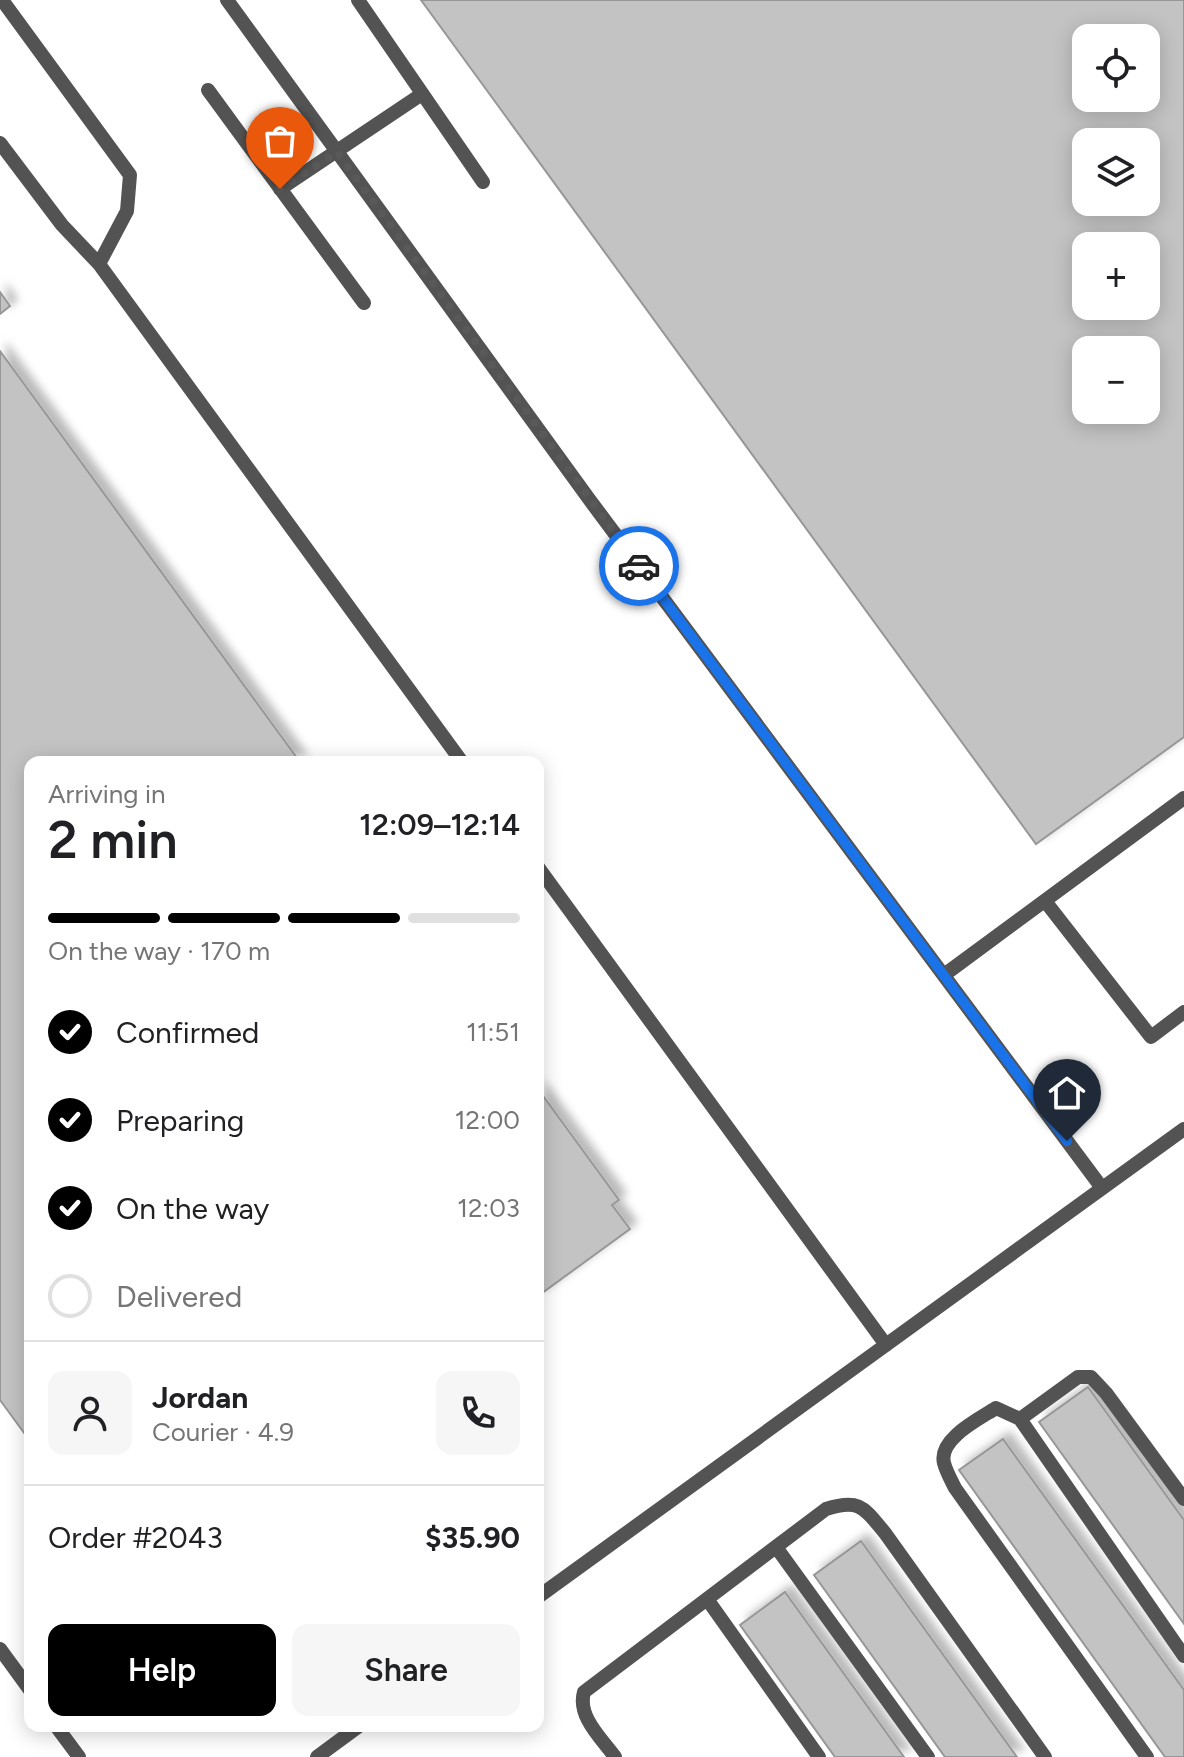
<!DOCTYPE html>
<meta charset="utf-8">
<style>
body{margin:0;font-family:Figtree,sans-serif;background:#f6f6f6;color:#202124;height:100vh;display:flex;flex-direction:column;font-size:30px;white-space:nowrap}
*{box-sizing:border-box;margin:0}
p{font-size:26px;color:#757577}
.icon{flex:none;width:44px;height:44px;fill:none;stroke:currentColor;stroke-width:2;stroke-linecap:round;stroke-linejoin:round}
.map{position:relative;flex:1;overflow:hidden}
.sheet{position:absolute;left:24px;top:756px;width:520px;height:976px;display:flex;flex-direction:column;background:#fff;border-radius:16px;box-shadow:0 4px 20px #0003}
.sheet>*{flex:none}
.controls{position:absolute;left:1072px;top:24px;display:grid;gap:16px}
.controls a{display:grid;place-items:center;width:88px;height:88px;border-radius:16px;background:#fff;box-shadow:0 4px 20px #0003;font-size:40px}
.pin{position:absolute;display:grid;place-items:center;width:68px;height:68px;color:#fff;margin:-82px -34px;border-radius:50% 50% 50% 0;rotate:-45deg;box-shadow:0 0 8px #0007}
.pin .icon{rotate:45deg}
.courier{position:absolute;display:grid;place-items:center;width:80px;height:80px;margin:-40px;border:6px solid #1a73e8;border-radius:50%;background:#fff;color:#222;box-shadow:0 2px 10px #0007}
.overview em{font-style:normal;font-weight:600}
.overview div{display:flex;flex-direction:column-reverse}
.overview{display:flex;align-items:center;justify-content:space-between;height:136px;padding:0 24px}
h1{font-size:52px;font-weight:600;line-height:60px}
.bar{display:grid;grid-template-columns:repeat(4,1fr);gap:12px 8px;align-content:center;height:96px;padding:0 24px}
.bar i{height:10px;border-radius:6px;background:#e0e0e0}
.bar .current{background:#000}
.bar p{grid-column:span 4}
.line{display:flex;align-items:center;gap:20px;padding:0 24px;border-top:2px solid #e0e0e0}
.line div{flex:1}
.round{display:grid;place-items:center;flex:none;width:84px;height:84px;border-radius:16px;background:#f6f6f6}
ol{padding:0 24px;list-style:none}
li{display:flex;align-items:center;gap:24px;height:88px}
li p{margin-inline-start:auto}
li .icon{padding:8px;border-radius:50%;background:#000;color:#fff;stroke-width:4}
li:last-child{color:#757577}
li i{width:44px;height:44px;border:4px solid #e0e0e0;border-radius:50%}
.cta{display:flex;gap:16px;margin-top:auto;padding:16px 24px}
.cta a{flex:1;height:92px;border-radius:16px;background:#000;color:#fff;font-size:32px;font-weight:600;line-height:92px;text-align:center}
.cta a+a{background:#f6f6f6;color:#202124}
.map>svg:first-child{display:block}
.building{fill:#c3c3c3;stroke:#979797;stroke-width:2;fill-rule:evenodd;filter:url(#shadow)}
.lines{fill:none;stroke-linecap:round;stroke-linejoin:round}
.service{stroke:#535353;stroke-width:14}
.done{stroke:#595959;stroke-width:8;stroke-dasharray:0 14.4}
.route{stroke:#1a73e8;stroke-width:10}
</style>
<div class="map">
<svg width="1184" height="1757" viewBox="0 0 1184 1757">
<defs>
<filter id="shadow"><feDropShadow dx="7" dy="-7" stdDeviation="4" flood-color="#0004"/></filter>
</defs>
<rect width="100%" height="100%" fill="#fff"/>
<path class="building" d="M421 0H1184V737L1036 844ZM1086 38H1146V98H1086ZM1086 142H1146V202H1086ZM1086 246H1146V306H1086ZM1086 350H1146V410H1086Z
M0 292 10 306 0 314Z
M0 351 300 762H30V1441L0 1400Z
M538 1089 619 1200 612 1205 630 1229 538 1296Z
M1088 1387 1184 1520V1624L1039 1422Z
M1003 1439 1184 1690V1757H1165L959 1470Z
M861 1541 1017 1757H945L814 1575Z
M785 1592 904 1757H835L740 1625Z"/>
<g class="lines">
<path class="service" d="M2 0 130 175 127 211 99 264
M227 0 589 499 1102 1188
M358 0 483 182
M208 90 364 303
M0 143 62 225 99 264 462 762
M280 189 422 94
M538 867 886 1345
M1045 901 1151 1037 1184 1012
M944 975 1184 798
M1020 1419 1078 1377H1091L1106 1393 1184 1499
M776 1547 928 1757
M538 1597 1184 1129
M707 1599 819 1757
M0 1649 30 1690
M56 1726 79 1757
M317 1757 359 1726
M615 1757C601 1738 577 1716 584 1692L826 1509C860 1498 864 1508 885 1533L1045 1757
M1147 1757 955 1488C951 1480 946 1471 944 1463 938 1439 979 1419 996 1408L1020 1419 1184 1656"/>
</g>
<g class="lines">
<path class="done" d="M280 189 337 152 639 566"/>
<path class="route" d="M639 566 1067 1141"/>
</g>
</svg>
<div class="controls">
<a><svg class="icon" aria-label="locate" viewBox="0 0 24 24"><circle cx="12" cy="12" r="6"/><path d="M12 2v4M12 18v4M2 12h4M18 12h4"/></svg></a>
<a><svg class="icon" aria-label="layers" viewBox="0 0 24 24"><path d="M12 4l9 5-9 5-9-5zM3 14l9 5 9-5"/></svg></a>
<a>+</a>
<a>−</a>
</div>
<div class="pin" style="left:280px;top:189px;background:#ea580c"><svg class="icon" aria-label="bag" viewBox="0 0 24 24"><path d="M5 8h14l-1 12H6zM9 8a3 3 0 0 1 6 0"/></svg></div>
<div class="pin" style="left:1067px;top:1141px;background:#1f2937"><svg class="icon" aria-label="home" viewBox="0 0 24 24"><path d="M3 11l9-7 9 7M6 9v11h12V9"/></svg></div>
<div class="courier" style="left:639px;top:566px"><svg class="icon" aria-label="car" viewBox="0 0 24 24"><path d="M5 17H2v-5l4-1 3-4h7l3 4 3 1v5h-3M9 17h6M6 11h13"/><circle cx="7" cy="17" r="2"/><circle cx="17" cy="17" r="2"/></svg></div>
<section class="sheet">
<div class="overview"><div><h1>2 min</h1><p>Arriving in</p></div><em>12:09–12:14</em></div>
<div class="bar"><i class="current"></i><i class="current"></i><i class="current"></i><i></i><p>On the way · 170 m</p></div>
<ol>
<li><svg class="icon" aria-label="check" viewBox="0 0 24 24"><path d="M5 12l5 5 9-10"/></svg>Confirmed<p>11:51</p></li>
<li><svg class="icon" aria-label="check" viewBox="0 0 24 24"><path d="M5 12l5 5 9-10"/></svg>Preparing<p>12:00</p></li>
<li><svg class="icon" aria-label="check" viewBox="0 0 24 24"><path d="M5 12l5 5 9-10"/></svg>On the way<p>12:03</p></li>
<li><i></i>Delivered</li>
</ol>
<div class="line" style="height:144px"><a class="round"><svg class="icon" aria-label="person" viewBox="0 0 24 24"><circle cx="12" cy="8" r="4"/><path d="M4 21q1-7 8-7t8 7"/></svg></a><div><b>Jordan</b><p>Courier · 4.9</p></div><a class="round"><svg class="icon" aria-label="phone" viewBox="0 0 24 24"><path d="M5 4h4l2 5-3 2q2 4 5 5l2-3 5 2v4C11 20 4 13 5 4z"/></svg></a></div>
<div class="line" style="height:104px"><div>Order #2043</div><b>$35.90</b></div>
<div class="cta"><a>Help</a><a>Share</a></div>
</section>
</div>
